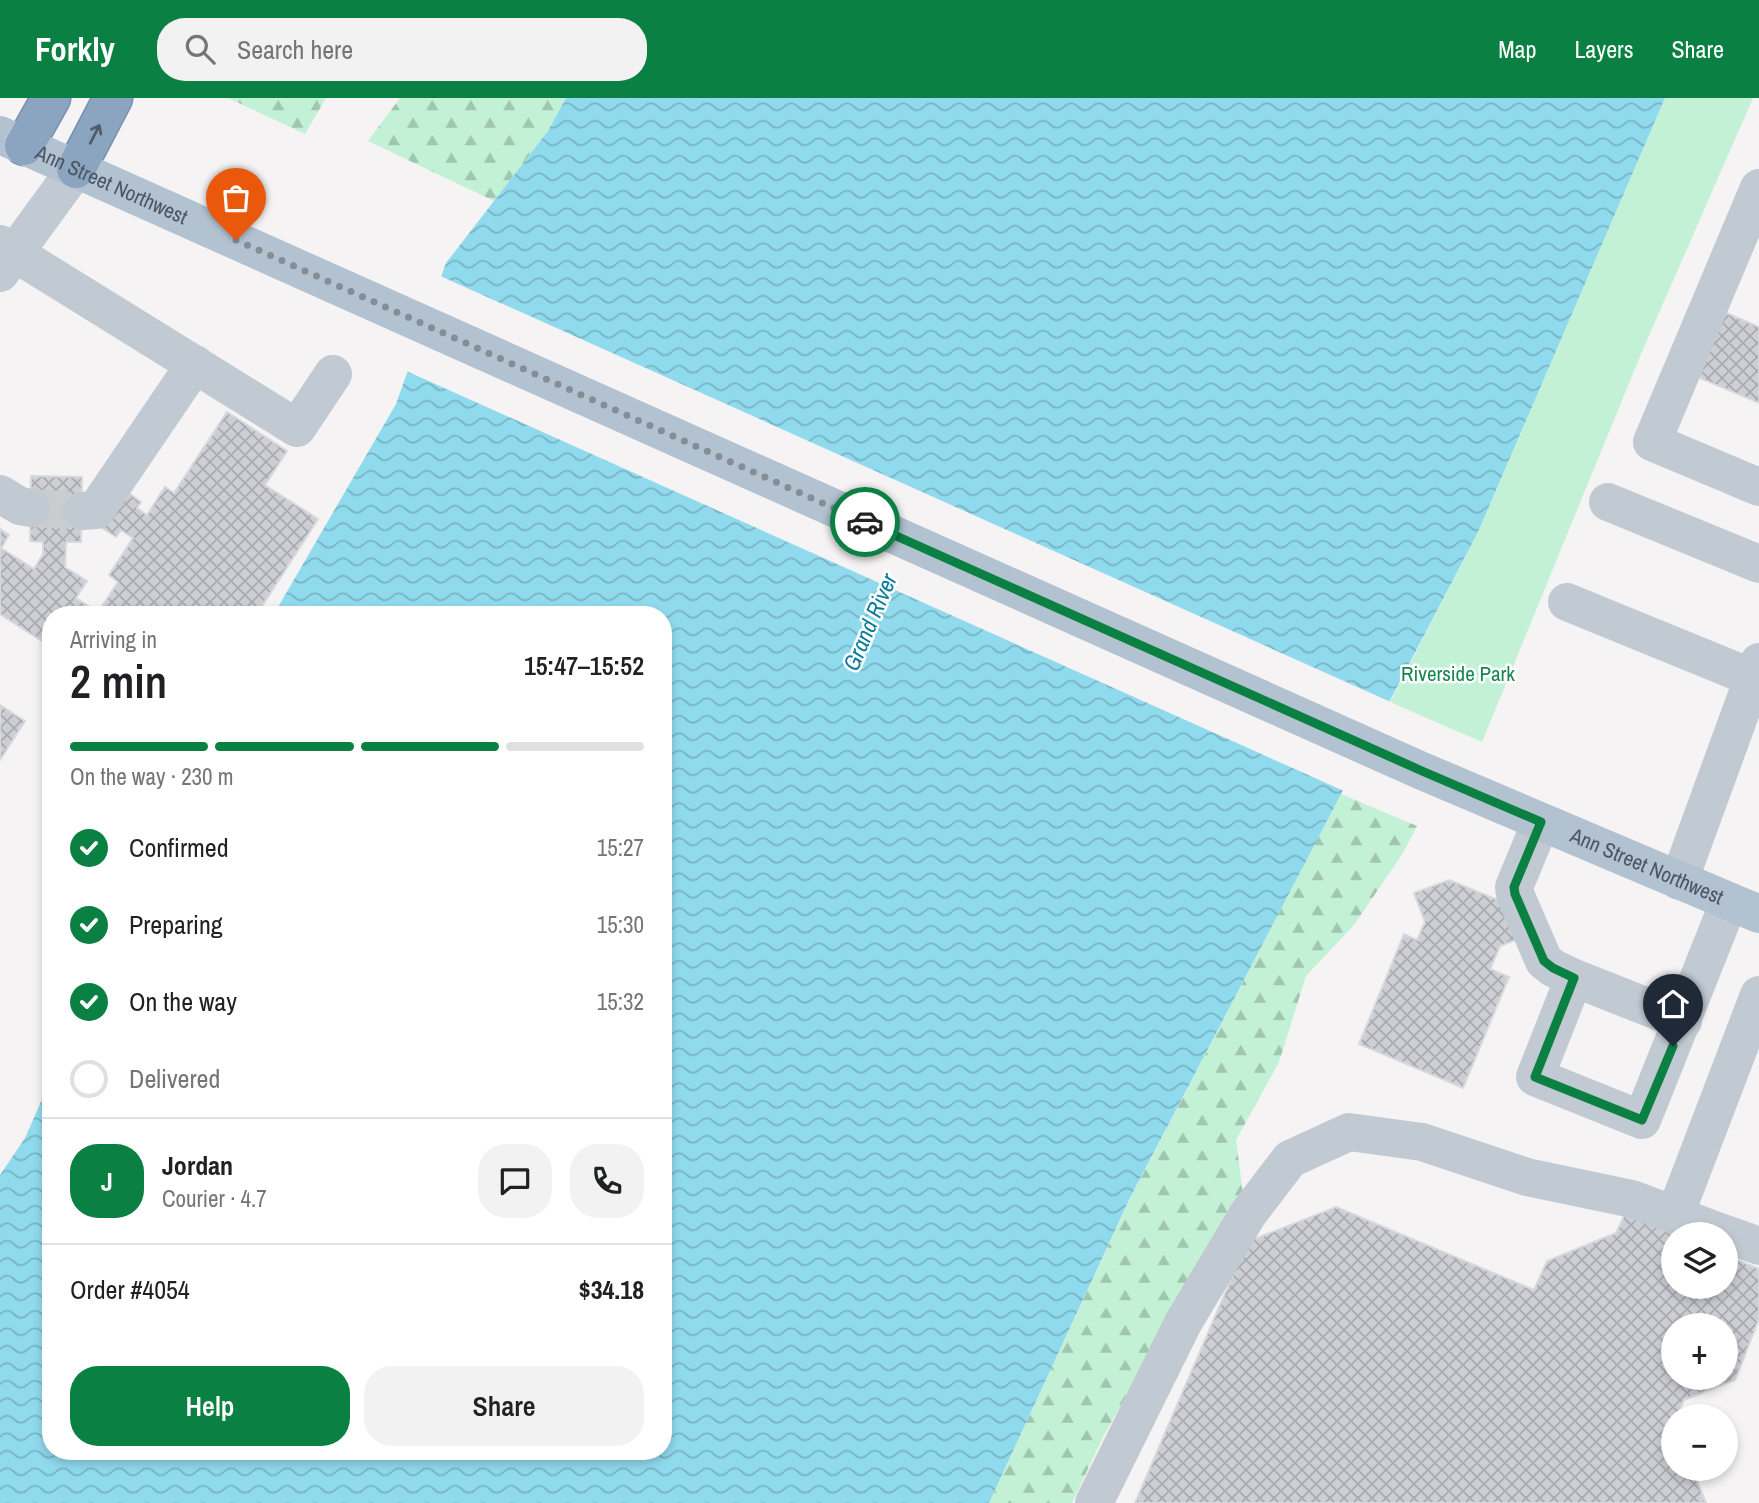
<!DOCTYPE html>
<meta charset="utf-8">
<style>
body{margin:0;font-family:"Archivo Narrow",sans-serif;background:#f2f2f2;color:#202124;height:100vh;display:flex;flex-direction:column;font-size:26px;white-space:nowrap}
*{box-sizing:border-box;margin:0}
p{font-size:23px;color:#757577}
.icon{flex:none;width:38px;height:38px;fill:none;stroke:currentColor;stroke-width:2;stroke-linecap:round;stroke-linejoin:round}
.map{position:relative;flex:1;overflow:hidden}
.side{position:absolute;left:42px;top:508px;width:630px;height:854px;display:flex;flex-direction:column;background:#fff;border-radius:28px;box-shadow:0 4px 10px #0003}
.side>*{flex:none}
.controls{position:absolute;left:1661px;top:1124px;display:grid;gap:14px}
.controls a{display:grid;place-items:center;width:77px;height:77px;border-radius:50%;background:#fff;box-shadow:0 4px 10px #0003;font-size:35px}
.pin{position:absolute;display:grid;place-items:center;width:60px;height:60px;color:#fff;margin:-72px -30px;border-radius:50% 50% 50% 0;rotate:-45deg;box-shadow:0 0 7px #0007}
.pin .icon{rotate:45deg}
.courier{position:absolute;display:grid;place-items:center;width:70px;height:70px;margin:-35px;border:5px solid #0b8043;border-radius:50%;background:#fff;color:#222;box-shadow:0 2px 9px #0007}
.headline em{font-style:normal;font-weight:600}
.headline div{display:flex;flex-direction:column-reverse}
.headline{display:flex;align-items:center;justify-content:space-between;height:119px;padding:0 28px}
h1{font-size:46px;font-weight:600;line-height:52px}
.bar{display:grid;grid-template-columns:repeat(4,1fr);gap:10px 7px;align-content:center;height:84px;padding:0 28px}
.bar i{height:9px;border-radius:5px;background:#e0e0e0}
.bar .selected{background:#0b8043}
.bar p{grid-column:span 4}
.line{display:flex;align-items:center;gap:18px;padding:0 28px;border-top:2px solid #e0e0e0}
.line div{flex:1}
.round{display:grid;place-items:center;flex:none;width:74px;height:74px;border-radius:28px;background:#f2f2f2}
ol{padding:0 28px;list-style:none}
li{display:flex;align-items:center;gap:21px;height:77px}
li p{margin-inline-start:auto}
li .icon{padding:7px;border-radius:50%;background:#0b8043;color:#fff;stroke-width:4}
li:last-child{color:#757577}
li i{width:38px;height:38px;border:4px solid #e0e0e0;border-radius:50%}
.cta{display:flex;gap:14px;margin-top:auto;padding:14px 28px}
.cta a{flex:1;height:80px;border-radius:28px;background:#0b8043;color:#fff;font-size:28px;font-weight:600;line-height:80px;text-align:center}
.cta a+a{background:#f2f2f2;color:#202124}
header{display:flex;align-items:center;gap:42px;box-sizing:border-box;height:98px;padding:0 35px;background:#0b8043;color:#fff}
header strong{font-size:33px}
nav{display:flex;gap:38px;margin-inline-start:auto;font-size:24px}
.search{width:490px;height:63px;background:#f2f2f2;display:flex;align-items:center;gap:18px;box-sizing:border-box;padding:0 24px;border-radius:28px;color:#757577;font-size:26px}
.map>svg:first-child{display:block}
.forest{fill:url(#forest-firs)}
.park{fill:#c3f1d5}
.water{fill:url(#water-waves)}
.pier{fill:#f5f3f3}
.building{fill:url(#building-cross-hatch);stroke:#d7d9de;stroke-width:2;fill-rule:evenodd}
.lines{fill:none;stroke-linecap:round;stroke-linejoin:round}
.minor-tunnel{stroke:#caccce;stroke-width:38;stroke-dasharray:38 19;stroke-linecap:butt}
.highway-casing{stroke:#7690ad;stroke-width:41}
.minor{stroke:#c1cad2;stroke-width:38}
.major{stroke:#b3c2d1;stroke-width:38}
.highway{stroke:#8ba5c1;stroke-width:38}
.oneway{stroke:#505e6b}
.done{stroke:#868d94;stroke-width:7;stroke-dasharray:0 12.6}
.route{stroke:#0b8043;stroke-width:9}
.labels{text-anchor:middle;stroke-width:5;stroke-linejoin:round;paint-order:stroke}
.street-label{font-size:21px;fill:#4a5661;stroke:#fff}
.park-label{font-size:21px;fill:#17864f;stroke:#fff}
.water-label{font-size:23px;font-style:italic;fill:#0c7c9b;stroke:#fff}
</style>
<header>
<strong>Forkly</strong>
<div class="search"><svg class="icon" aria-label="search" viewBox="0 0 24 24"><circle cx="10" cy="10" r="6"/><path d="M15 15l6 6"/></svg>Search here</div>
<nav><a>Map</a><a>Layers</a><a>Share</a></nav>
</header>
<div class="map">
<svg width="1759" height="1405" viewBox="0 0 1759 1405">
<defs>
<pattern id="forest-firs" width="22" height="20" patternUnits="userSpaceOnUse" patternTransform="scale(1.75)"><rect width="22" height="20" fill="#c3f1d5"/><path d="M5 1l3.5 6h-7zM16 11l3.5 6h-7z" fill="#a0c6b0"/></pattern>
<pattern id="water-waves" width="16" height="10" patternUnits="userSpaceOnUse" patternTransform="scale(1.75)"><rect width="16" height="10" fill="#90daee"/><path d="M0 5q4-4 8 0t8 0" fill="none" stroke="#78b4c4"/></pattern>
<pattern id="building-cross-hatch" width="8" height="8" patternUnits="userSpaceOnUse" patternTransform="scale(1.75)"><rect width="8" height="8" fill="#cdcfd5"/><path d="M0 0l8 8M0 8l8-8" fill="none" stroke="#a8abb0"/></pattern>
</defs>
<rect width="100%" height="100%" fill="#f5f3f3"/>
<path class="forest" d="M228 0H326L305 36Z
M400 0H566L548 33 494 103 368 43Z
M1341 696 1417 728 1403 755 1354 827 1306 878 1279 964 1236 1042 1243 1095 1104 1337 1072 1405H989L1130 1101Z"/>
<path class="park" d="M1665 0H1753L1641 256 1482 644 1390 604 1478 434Z"/>
<path class="water" d="M566 0H1665L1478 434 1130 1100 989 1405H0V1077L25 1040 51 981V1353H663V516H274L396 306 446 165 548 33Z"/>
<path class="pier" d="M438 177 1393 605 1346 694 404 272Z"/>
<path class="building" d="M1722 213 1759 229V305L1695 278Z
M227 314 287 353 265 387 318 421 257 516H51V549L0 516V431L9 437 1 450 34 471 43 456V444L30 443 31 378 82 379 81 444H66L65 469 87 483 76 500 98 514 118 484 109 477 133 440 121 432 116 439 102 430 126 393 141 404 137 410 147 417 165 389 174 395Z
M0 607 25 623 0 662Z
M1449 782 1503 804 1518 841 1500 848 1490 871 1509 879 1463 990 1359 946 1404 836 1417 842 1425 824 1414 795Z
M1336 1109 1534 1192 1547 1163 1616 1135 1625 1116 1673 1136V1188H1726V1157L1759 1171V1221L1735 1282 1684 1302 1677 1318H1673V1370H1692L1706 1405H1135L1247 1144ZM1673 1227H1726V1279H1673Z"/>
<g class="lines">
<path class="minor-tunnel" d="M31 410 82 413"/>
<g class="highway-casing">
<path id="highway" d="M24 48 51 0
M76 71 113 0"/>
</g>
<path class="minor" d="M1759 90 1652 344 1759 389
M0 146 297 330 333 276
M0 175 76 71
M0 396 20 408 31 410
M1608 404 1759 466
M82 413 96 412 195 266
M1567 504 1753 580
M1541 724 1514 789 1515 796 1544 863 1553 870 1574 880 1683 923
M1679 783 1759 564
M1574 880 1535 979 1642 1022 1729 804
M1675 1117 1759 897
M1726 1136 1759 1148
M1094 1405 1183 1225 1248 1116 1290 1061 1349 1034 1422 1044 1527 1079 1632 1101 1725 1136"/>
<path class="major" id="s1" d="M0 37 1422 673 1759 816"/>
<use href="#highway" class="highway"/>
</g>
<defs><path id="oneway-shaft" d="M-6 0H5M1.5-3L5.5 0L1.5 3" fill="none" stroke-width="1.6" stroke-linecap="round" stroke-linejoin="round" transform="scale(1.75)"/></defs>
<use class="oneway" href="#oneway-shaft" transform="translate(95 36) rotate(-63)"/>
<g class="lines">
<path class="done" d="M236 142 865 424"/>
<path class="route" d="M865 424 1422 673 1541 724 1514 789 1515 796 1544 863 1553 870 1574 880 1535 979 1642 1022 1673 948"/>
</g>
<g class="labels">
<g class="street-label">
<text dy="7" stroke="none"><textPath href="#s1" startOffset="122">Ann Street Northwest</textPath></text>
<text dy="7" stroke="none"><textPath href="#s1" startOffset="1802">Ann Street Northwest</textPath></text>
</g>
<g class="park-label">
<text x="1458" y="583">Riverside Park</text>
</g>
<g class="water-label">
<text transform="translate(870 524) rotate(-67)" y="8">Grand River</text>
</g>
</g>
</svg>
<div class="controls">
<a><svg class="icon" aria-label="layers" viewBox="0 0 24 24"><path d="M12 4l9 5-9 5-9-5zM3 14l9 5 9-5"/></svg></a>
<a>+</a>
<a>−</a>
</div>
<div class="pin" style="left:236px;top:142px;background:#ea580c"><svg class="icon" aria-label="bag" viewBox="0 0 24 24"><path d="M5 8h14l-1 12H6zM9 8a3 3 0 0 1 6 0"/></svg></div>
<div class="pin" style="left:1673px;top:948px;background:#1f2937"><svg class="icon" aria-label="home" viewBox="0 0 24 24"><path d="M3 11l9-7 9 7M6 9v11h12V9"/></svg></div>
<div class="courier" style="left:865px;top:424px"><svg class="icon" aria-label="car" viewBox="0 0 24 24"><path d="M5 17H2v-5l4-1 3-4h7l3 4 3 1v5h-3M9 17h6M6 11h13"/><circle cx="7" cy="17" r="2"/><circle cx="17" cy="17" r="2"/></svg></div>
<section class="side">
<div class="headline"><div><h1>2 min</h1><p>Arriving in</p></div><em>15:47–15:52</em></div>
<div class="bar"><i class="selected"></i><i class="selected"></i><i class="selected"></i><i></i><p>On the way · 230 m</p></div>
<ol>
<li><svg class="icon" aria-label="check" viewBox="0 0 24 24"><path d="M5 12l5 5 9-10"/></svg>Confirmed<p>15:27</p></li>
<li><svg class="icon" aria-label="check" viewBox="0 0 24 24"><path d="M5 12l5 5 9-10"/></svg>Preparing<p>15:30</p></li>
<li><svg class="icon" aria-label="check" viewBox="0 0 24 24"><path d="M5 12l5 5 9-10"/></svg>On the way<p>15:32</p></li>
<li><i></i>Delivered</li>
</ol>
<div class="line" style="height:126px"><b class="round" style="background:#0b8043;color:#fff">J</b><div><b>Jordan</b><p>Courier · 4.7</p></div><a class="round"><svg class="icon" aria-label="chat" viewBox="0 0 24 24"><path d="M4 5h16v11H9l-5 4z"/></svg></a><a class="round"><svg class="icon" aria-label="phone" viewBox="0 0 24 24"><path d="M5 4h4l2 5-3 2q2 4 5 5l2-3 5 2v4C11 20 4 13 5 4z"/></svg></a></div>
<div class="line" style="height:91px"><div>Order #4054</div><b>$34.18</b></div>
<div class="cta"><a>Help</a><a>Share</a></div>
</section>
</div>
